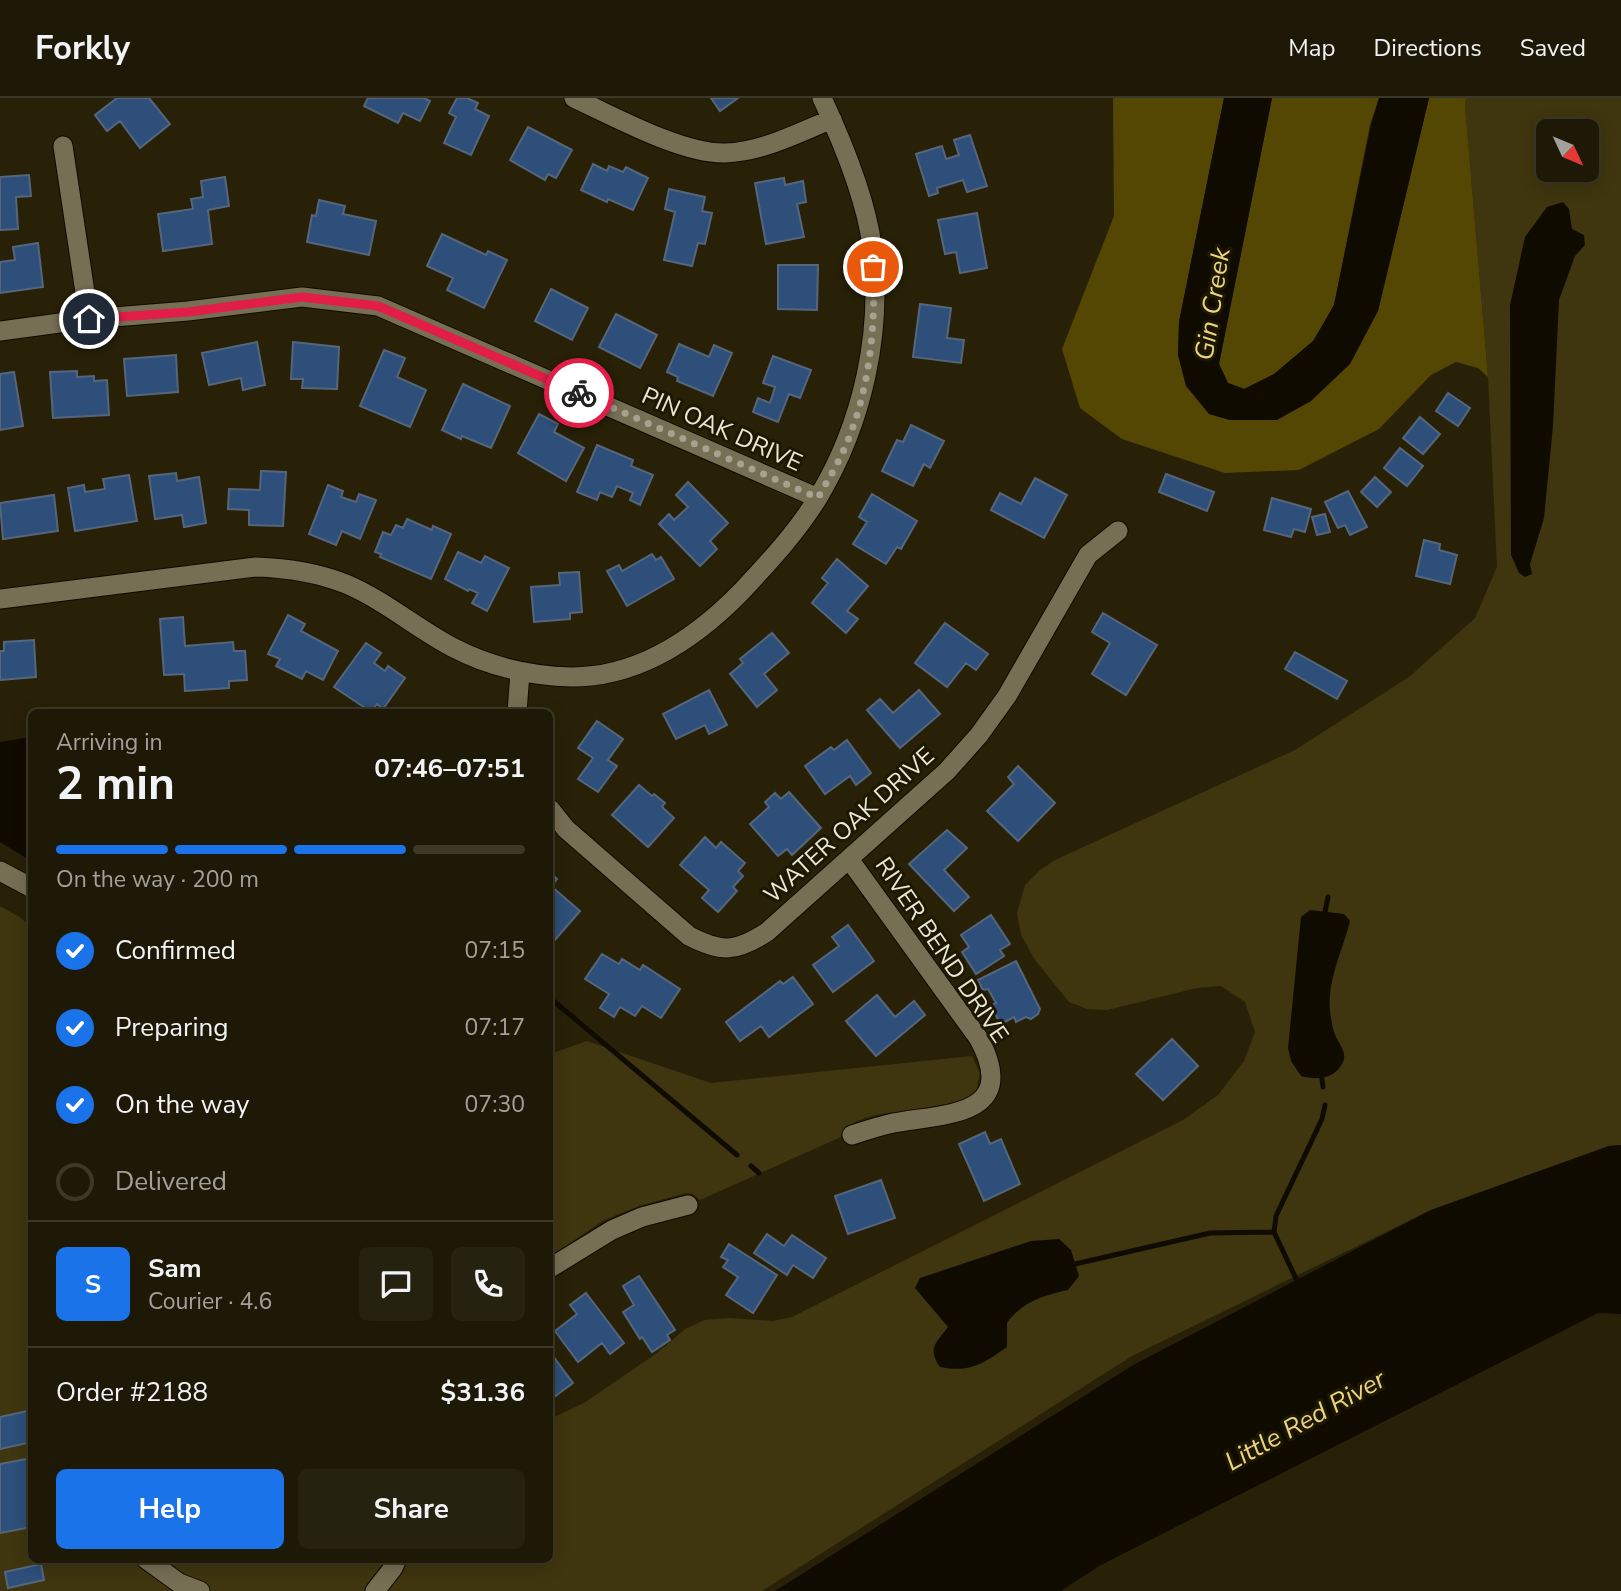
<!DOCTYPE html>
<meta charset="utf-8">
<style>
body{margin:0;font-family:"Nunito Sans",sans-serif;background:#262210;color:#f1f3f6;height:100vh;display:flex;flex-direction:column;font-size:26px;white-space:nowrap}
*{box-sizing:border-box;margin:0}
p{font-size:23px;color:#a1a09b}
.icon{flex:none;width:38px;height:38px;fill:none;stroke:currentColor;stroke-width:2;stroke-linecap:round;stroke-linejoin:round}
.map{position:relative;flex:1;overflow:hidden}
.drawer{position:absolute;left:28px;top:611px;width:525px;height:854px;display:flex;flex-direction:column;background:#1e1906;border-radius:10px;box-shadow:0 4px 18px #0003,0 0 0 2px #3c3828}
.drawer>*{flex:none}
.needle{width:46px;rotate:134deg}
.fabs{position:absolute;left:1536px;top:21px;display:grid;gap:14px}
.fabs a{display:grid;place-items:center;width:63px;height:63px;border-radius:10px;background:#1e1906;box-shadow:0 4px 18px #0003,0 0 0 2px #3c3828;font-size:35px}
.pin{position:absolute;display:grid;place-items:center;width:60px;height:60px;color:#fff;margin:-30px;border:4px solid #fff;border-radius:50%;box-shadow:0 2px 7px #0007}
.courier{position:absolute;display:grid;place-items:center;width:70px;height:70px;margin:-35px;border:5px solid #e11d48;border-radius:50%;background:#fff;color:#222;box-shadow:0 2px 9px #0007}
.headline em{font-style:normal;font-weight:700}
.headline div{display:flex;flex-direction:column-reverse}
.headline{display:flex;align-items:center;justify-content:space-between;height:119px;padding:0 28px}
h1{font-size:46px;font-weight:700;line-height:52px}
.bar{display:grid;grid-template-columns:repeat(4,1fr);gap:10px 7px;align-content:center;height:84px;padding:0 28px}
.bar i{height:9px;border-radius:5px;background:#3c3828}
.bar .selected{background:#1a73e8}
.bar p{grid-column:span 4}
.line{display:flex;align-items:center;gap:18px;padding:0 28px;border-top:2px solid #3c3828}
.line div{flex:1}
.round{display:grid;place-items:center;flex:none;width:74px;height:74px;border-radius:10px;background:#262210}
ol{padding:0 28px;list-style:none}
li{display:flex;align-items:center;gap:21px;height:77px}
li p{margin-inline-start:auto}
li .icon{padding:7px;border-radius:50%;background:#1a73e8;color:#fff;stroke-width:4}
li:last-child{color:#a1a09b}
li i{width:38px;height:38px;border:4px solid #3c3828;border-radius:50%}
.cta{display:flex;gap:14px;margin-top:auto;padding:14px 28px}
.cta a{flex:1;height:80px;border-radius:10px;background:#1a73e8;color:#fff;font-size:28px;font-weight:700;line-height:80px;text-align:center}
.cta a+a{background:#262210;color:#f1f3f6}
header{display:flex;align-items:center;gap:42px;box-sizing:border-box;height:98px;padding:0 35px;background:#1e1906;border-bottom:2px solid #3c3828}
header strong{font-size:33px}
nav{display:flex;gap:38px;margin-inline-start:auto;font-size:24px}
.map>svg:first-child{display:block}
.green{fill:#3f360f;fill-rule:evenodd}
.forest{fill:#544603}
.water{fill:#100b00}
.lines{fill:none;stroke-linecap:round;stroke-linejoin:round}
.stream{stroke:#100b00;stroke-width:5}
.building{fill:#2d4f79;stroke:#55667c;stroke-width:2}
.minor-casing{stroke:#100b00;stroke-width:21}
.minor{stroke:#766f54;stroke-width:19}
.done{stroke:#a6a28f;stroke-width:7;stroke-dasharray:0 12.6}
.route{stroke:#e11d48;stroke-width:9}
.labels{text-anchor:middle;stroke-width:6;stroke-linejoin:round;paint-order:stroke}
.street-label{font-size:24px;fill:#eae7d8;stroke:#1e1801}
.water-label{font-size:26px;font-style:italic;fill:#ebd57e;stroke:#1e1801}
</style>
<header>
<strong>Forkly</strong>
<nav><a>Map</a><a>Directions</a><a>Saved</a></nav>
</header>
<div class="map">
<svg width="1621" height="1493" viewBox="0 0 1621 1493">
<rect width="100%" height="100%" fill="#282108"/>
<path class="green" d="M1466 0H1621V1047L1609 1048 1431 1112 1132 1258 762 1493H0V808L21 820 32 830V1461H550V1321L584 1305 657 1255 685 1231 705 1222 729 1220 773 1223 792 1219 1183 1022 1218 997 1244 963 1255 934 1245 904 1221 888 1197 890 1107 912 1087 911 1069 904 1035 862 1021 837 1017 815 1025 787 1039 773 1055 762 1295 652 1409 579 1475 520 1497 469 1488 279 1465 7ZM1549 33H1587V72H1549Z
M587 943 711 985 972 958 980 975 976 994C970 998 964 1003 957 1005 934 1012 846 1011 841 1039L700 1102 693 1096 686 1095 639 1108 604 1122 550 1159V956Z"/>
<path class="forest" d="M1113 0H1224L1179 224 1178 257 1209 316 1230 322 1277 321 1311 303 1378 213 1429 0H1466L1465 7 1488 279 1478 270 1456 264 1431 277 1379 331 1299 372 1225 375 1122 341 1080 310 1062 251 1114 118Z
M1272 0H1379L1370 27 1334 207 1314 243 1274 276 1245 291 1228 285 1219 266Z"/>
<path class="water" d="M1224 0H1272L1219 266 1228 285 1244 291 1274 276 1313 243 1334 207 1371 27 1379 0H1429L1378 213 1350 266 1311 303 1277 322H1230L1209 316 1186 288 1178 257 1179 224Z
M1563 104 1569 111 1572 131 1584 137 1585 147 1575 158 1559 202 1553 328 1544 420 1530 466 1532 476 1525 479 1519 475 1511 457 1510 207 1525 139 1547 109Z
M31 639H32L31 763 0 744V644Z
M1310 812 1344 816 1350 823C1343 852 1327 882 1330 913 1331 919 1332 928 1334 934 1337 944 1348 954 1343 964 1334 982 1317 982 1301 978L1291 963 1288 950 1301 819Z
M1621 1047V1216L1598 1215 1099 1468 1061 1493H775L1133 1267 1431 1112 1609 1048Z
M1059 1141 1071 1152 1079 1178 1068 1192C1045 1197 1021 1204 1007 1225V1249C983 1266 970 1275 940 1269 927 1250 936 1245 948 1229L915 1190 920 1180 1031 1143Z"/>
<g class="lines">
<path class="stream" d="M1325 814 1328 799
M550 900 737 1057
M1322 981 1323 989
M751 1068 759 1075
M1075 1166 1210 1135 1274 1134
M1299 1187 1274 1134 1276 1118 1322 1021 1325 1007"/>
</g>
<path class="building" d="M117 0H149L170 26 140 50 120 23 107 33 95 17Z
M368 0H424L430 3 420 23 403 15 398 25 364 8Z
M457 0H467L478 5 475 11 489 18 471 57 444 45 456 19 449 15Z
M711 0H738L720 13Z
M528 29 572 52 556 80 548 76 545 82 510 62Z
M970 37 987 88 967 94 963 82 937 90 938 95 929 98 916 56 942 48 946 61 959 57 954 42Z
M593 66 607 73 609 68 623 74 626 69 648 80 633 112 608 101 607 104 581 92Z
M29 77 31 98 16 99 18 131 0 132V79Z
M225 79 229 108 208 112 212 146 163 153 158 116 193 111 191 101 203 99 201 83Z
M784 80 785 87 803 83 806 104 797 106 804 139 766 146 755 85Z
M669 91 705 99 702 113 712 115 705 146 698 145 692 168 664 162 675 114 665 111Z
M319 102 345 108 343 116 376 123 369 157 307 144 312 117 316 118Z
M977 115 987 170 960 175 956 154 945 156 938 122Z
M442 136 486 157 488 153 507 162 484 210 447 192 453 180 427 168Z
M38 145 43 189 0 195V164L15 162 13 149Z
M778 167H818L817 212 778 211Z
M551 191 588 210 572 242 535 223Z
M920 206 951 210 947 240 964 242 961 265 913 259Z
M616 216 657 237 640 270 599 249Z
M257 244 265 287 243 292 241 280 209 287 202 255Z
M293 244 339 249 337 291 302 290 303 281H291Z
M679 246 709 259 714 247 732 255 713 298 677 283 678 279 667 274Z
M384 252 405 260 397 279 426 292 410 329 360 308Z
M176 257 178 294 127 298 124 261Z
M773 258 811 272 800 300 789 296 778 324 753 314 758 300 770 305 775 289 763 285Z
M77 273V279L94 278V283L107 282 109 317 53 320 50 274Z
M14 274 23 328 0 332V276Z
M463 286 510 308 491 350 462 338 461 341 442 332Z
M1448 295 1470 310 1458 328 1436 313Z
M539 316 558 326 554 334 584 350 566 383 518 355Z
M1420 319 1440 336 1423 356 1403 340Z
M911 327 944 343 930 370 924 366 913 388 882 373 897 342 903 344Z
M597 347 633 362 631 368 653 377 640 407 630 402 633 395 617 388 612 399 600 394 597 402 577 394Z
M1400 350 1423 368 1407 388 1384 370Z
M261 373 286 374 283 428 249 427V412L228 411 229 391 260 392Z
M176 375 177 383 199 379 206 425 184 429 182 417 155 421 149 378Z
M1166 376 1214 394 1207 413 1159 394Z
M129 377 137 423 75 433 68 390 84 387 85 394 105 391 103 381Z
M1375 379 1391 394 1377 409 1361 394Z
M1035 380 1067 397 1044 440 991 412 1000 395 1021 406Z
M688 384 728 425 710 443 717 451 700 468 659 426 669 416 674 422 688 409 676 397Z
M328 387 343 393 341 399 356 404 359 396 376 402 360 441 342 433 336 447 309 436Z
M1348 393 1367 429 1350 437 1345 427 1338 430 1325 404Z
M872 396 917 423 901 451 897 449 886 466 853 446 867 424 859 419Z
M54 397 58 433 3 441 0 405Z
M1272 400 1311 411 1305 434 1294 431 1291 439 1264 432Z
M1325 416 1330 434 1317 437 1312 419Z
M407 421 432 432 433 428 451 436 431 481 380 459 381 456 375 454 383 434 391 437 396 427 403 430Z
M1424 442 1440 446 1439 452 1457 457 1450 486 1416 478Z
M458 454 481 465 485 458 509 470 487 513 472 505 478 495 469 491 468 493 445 481Z
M652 456 656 462 661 459 674 481 627 508 607 473 619 467 622 473Z
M837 461 868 488 847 513 858 521 846 535 812 505 828 485 822 480Z
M579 474 582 514 570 515V521L534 524 531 489 560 487 559 475Z
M1103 515 1157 547 1126 597 1092 576 1110 545 1092 534Z
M288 517 305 526 301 533 338 553 323 582 306 573 302 581 276 568 280 561 268 556Z
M183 519 185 548 233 544 234 553H245L247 582 229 583V590L185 593 184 576 164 577 160 521Z
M945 525 988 556 976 572 966 565 947 589 915 565Z
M772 535 789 555 764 576 777 592 757 609 730 576 743 565 740 561Z
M34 542 36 579 0 582V553H4V544Z
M366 545 381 555 374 565 385 573 388 568 405 580 383 611 377 606 371 614 334 589Z
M1295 554 1347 583 1337 601 1285 571Z
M709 592 727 627 709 636 705 627 676 641 663 616Z
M919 592 940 616 900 650 867 612 880 601 893 615Z
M597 623 623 641 608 662 617 668 598 694 578 681 593 660 578 650Z
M847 642 871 675 856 687 850 678 825 696 805 668 831 649 834 652Z
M1018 668 1055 705 1018 743 987 713 1014 686 1008 679Z
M639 687 652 698 654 696 665 705 662 709 674 720 648 749 612 717Z
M789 694 821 730 792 757 787 751 778 758 750 726 769 709 765 704 775 695 781 701Z
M947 732 967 750 944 772 969 799 954 813 909 766Z
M705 739 716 750 721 744 745 765 738 773 743 778 733 789 737 793 718 814 702 800 709 792 680 767Z
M550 774 557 781 551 788 580 813 554 843 550 839Z
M991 817 1010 846 1000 852 1004 858 976 876 962 854 969 849 961 837Z
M848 827 874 863 833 894 813 867 839 848 832 839Z
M602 856 619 866 622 861 640 872 643 867 680 891 661 920 642 908 635 918 620 909 614 919 600 910 609 896 585 881Z
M1016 863 1040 911 1038 916 1031 921 1026 919 1016 924 1014 919 1001 926 990 908 996 905 988 891 983 892 978 882Z
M793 879 813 906 769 939 761 928 740 943 726 924 780 883 783 886Z
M877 897 895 919 914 903 925 917 876 958 846 923Z
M1172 941 1198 968 1163 1002 1136 976Z
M985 1034 990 1046 1001 1041 1020 1086 984 1103 959 1046Z
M881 1082 895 1120 848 1136 835 1098Z
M767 1136 784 1148 792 1137 826 1160 813 1180 793 1167 787 1177 754 1155Z
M729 1146 777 1177 753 1215 726 1197 738 1179 723 1169 728 1162 721 1159Z
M639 1178 675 1232 667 1237 670 1242 652 1254 642 1239 640 1241 623 1214 634 1207 623 1188Z
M586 1195 624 1245 610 1256 602 1245 578 1264 555 1233 577 1216 570 1207Z
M550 1254 573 1285 550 1302Z
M32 1312V1344L0 1351V1319Z
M32 1360V1429L0 1435V1366Z
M41 1466 44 1482 8 1490 5 1474Z"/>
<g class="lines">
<g class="minor-casing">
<path id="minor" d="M574 0C613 18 682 56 725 55 762 54 798 35 832 21
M63 48 89 221
M0 233 89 221 188 213 302 199 378 208 818 400
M0 501 256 469C287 470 316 474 346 486 384 502 416 530 452 549 490 569 530 578 572 579 639 579 696 540 741 494 769 464 798 433 819 398 863 324 883 233 872 148 866 101 842 43 822 0
M517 614 520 575
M550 711 566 731 689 838C722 855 736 854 767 834L947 673 979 637 1007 598 1088 457 1118 433
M849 761 979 941C1022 1022 939 1015 889 1026 876 1029 864 1033 852 1037
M0 773 32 790
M550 1170 612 1132 642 1119 688 1107
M146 1461 179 1485 200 1493
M375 1493 393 1470 397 1461"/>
</g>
<use href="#minor" class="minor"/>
</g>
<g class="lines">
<path class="done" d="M579 295 818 400C826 385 835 371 842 356 869 298 876 232 873 169"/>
<path class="route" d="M89 221 188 214 302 199 378 208 579 295"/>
</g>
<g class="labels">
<g class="street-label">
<text transform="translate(722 331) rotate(24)" y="8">PIN OAK DRIVE</text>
<text transform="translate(849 727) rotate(-42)" y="8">WATER OAK DRIVE</text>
<text transform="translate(942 852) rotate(56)" y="8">RIVER BEND DRIVE</text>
</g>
<g class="water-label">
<text transform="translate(1212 206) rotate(-81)" y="9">Gin Creek</text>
<text transform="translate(1305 1322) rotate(-29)" y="9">Little Red River</text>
</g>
</g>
</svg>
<div class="fabs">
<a><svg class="needle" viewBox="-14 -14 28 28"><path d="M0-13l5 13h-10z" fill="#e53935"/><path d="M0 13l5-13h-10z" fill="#a1a09b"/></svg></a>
</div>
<div class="pin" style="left:873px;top:169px;background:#ea580c"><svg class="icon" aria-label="bag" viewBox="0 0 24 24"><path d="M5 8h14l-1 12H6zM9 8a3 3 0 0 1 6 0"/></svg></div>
<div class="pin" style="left:89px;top:221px;background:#1f2937"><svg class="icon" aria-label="home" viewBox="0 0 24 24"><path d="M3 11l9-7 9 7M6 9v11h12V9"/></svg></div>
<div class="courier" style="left:579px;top:295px"><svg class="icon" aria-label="bike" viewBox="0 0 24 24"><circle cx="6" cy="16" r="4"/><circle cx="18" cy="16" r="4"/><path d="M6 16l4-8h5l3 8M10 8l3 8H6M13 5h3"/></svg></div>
<section class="drawer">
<div class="headline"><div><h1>2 min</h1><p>Arriving in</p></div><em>07:46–07:51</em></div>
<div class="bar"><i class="selected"></i><i class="selected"></i><i class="selected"></i><i></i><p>On the way · 200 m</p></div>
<ol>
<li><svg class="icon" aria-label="check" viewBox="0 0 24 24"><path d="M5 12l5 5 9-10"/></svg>Confirmed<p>07:15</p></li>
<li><svg class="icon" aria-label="check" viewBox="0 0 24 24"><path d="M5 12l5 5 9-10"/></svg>Preparing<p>07:17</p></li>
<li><svg class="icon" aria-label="check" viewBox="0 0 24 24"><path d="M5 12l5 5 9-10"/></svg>On the way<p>07:30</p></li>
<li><i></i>Delivered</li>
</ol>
<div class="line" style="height:126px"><b class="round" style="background:#1a73e8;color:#fff">S</b><div><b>Sam</b><p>Courier · 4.6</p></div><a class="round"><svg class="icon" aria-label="chat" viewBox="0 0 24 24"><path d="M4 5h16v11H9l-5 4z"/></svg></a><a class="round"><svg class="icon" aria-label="phone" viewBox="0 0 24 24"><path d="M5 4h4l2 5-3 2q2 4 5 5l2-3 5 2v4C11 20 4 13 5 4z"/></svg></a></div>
<div class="line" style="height:91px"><div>Order #2188</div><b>$31.36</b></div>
<div class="cta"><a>Help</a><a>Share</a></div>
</section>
</div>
